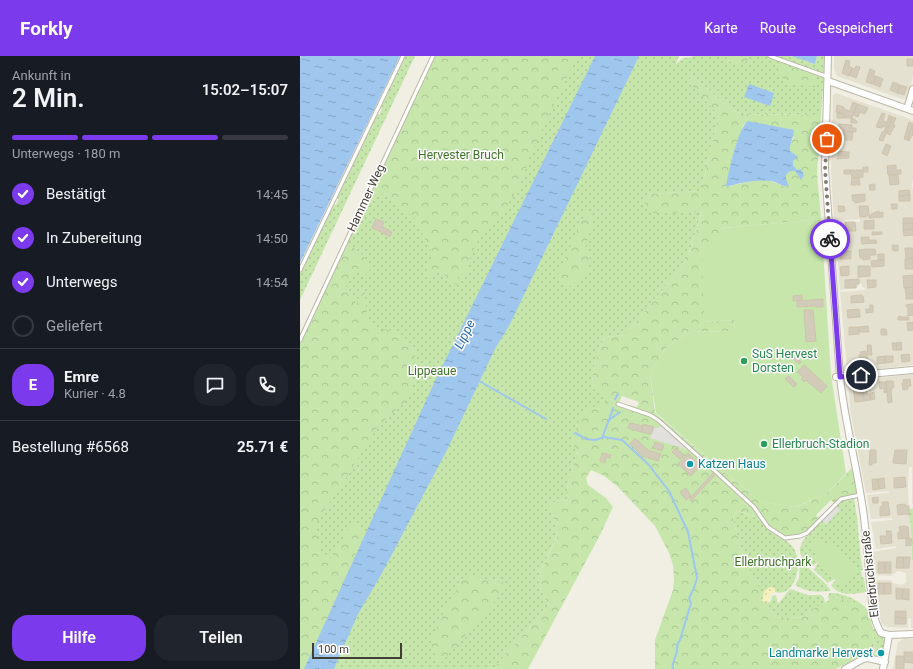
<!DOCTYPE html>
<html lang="de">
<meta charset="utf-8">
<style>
body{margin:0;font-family:Roboto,sans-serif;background:#20242c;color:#f1f3f6;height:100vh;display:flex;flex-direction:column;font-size:15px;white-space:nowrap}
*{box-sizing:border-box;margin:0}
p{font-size:13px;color:#9ea1a6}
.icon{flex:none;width:22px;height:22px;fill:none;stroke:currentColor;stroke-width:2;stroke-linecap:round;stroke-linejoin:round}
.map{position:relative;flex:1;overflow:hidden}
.side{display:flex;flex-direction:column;background:#171b24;width:300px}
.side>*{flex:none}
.scale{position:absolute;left:12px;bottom:10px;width:90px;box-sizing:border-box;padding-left:4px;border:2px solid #433e34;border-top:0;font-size:11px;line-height:14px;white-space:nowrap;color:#433e34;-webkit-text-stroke:3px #fff;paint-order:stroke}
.pin{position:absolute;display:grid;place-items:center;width:34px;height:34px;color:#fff;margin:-17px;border:2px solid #fff;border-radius:50%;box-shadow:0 1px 4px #0007}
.courier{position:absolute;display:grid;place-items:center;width:40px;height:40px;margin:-20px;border:3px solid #7c3aed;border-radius:50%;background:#fff;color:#222;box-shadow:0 1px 5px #0007}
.summary em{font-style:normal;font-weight:600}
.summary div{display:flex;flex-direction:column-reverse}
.summary{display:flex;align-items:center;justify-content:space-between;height:68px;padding:0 12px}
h1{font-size:26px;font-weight:600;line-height:30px}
.bar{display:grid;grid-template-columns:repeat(4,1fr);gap:6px 4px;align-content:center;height:48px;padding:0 12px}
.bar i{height:5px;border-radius:3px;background:#363941}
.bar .selected{background:#7c3aed}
.bar p{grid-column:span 4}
.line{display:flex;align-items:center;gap:10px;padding:0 12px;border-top:1px solid #363941}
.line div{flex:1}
.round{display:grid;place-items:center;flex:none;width:42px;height:42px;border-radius:16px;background:#20242c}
ol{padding:0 12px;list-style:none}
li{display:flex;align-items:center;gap:12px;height:44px}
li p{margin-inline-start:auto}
li .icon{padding:4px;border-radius:50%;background:#7c3aed;color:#fff;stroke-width:4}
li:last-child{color:#9ea1a6}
li i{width:22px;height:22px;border:2px solid #363941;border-radius:50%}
.cta{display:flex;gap:8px;margin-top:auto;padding:8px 12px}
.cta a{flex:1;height:46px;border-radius:16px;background:#7c3aed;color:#fff;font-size:16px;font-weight:600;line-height:46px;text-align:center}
.cta a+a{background:#20242c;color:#f1f3f6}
header{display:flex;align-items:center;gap:24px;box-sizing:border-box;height:56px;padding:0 20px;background:#7c3aed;color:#fff}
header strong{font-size:19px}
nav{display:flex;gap:22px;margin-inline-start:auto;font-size:14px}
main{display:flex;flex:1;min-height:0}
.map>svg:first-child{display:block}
.residential{fill:#e5e1d1}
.green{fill:url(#green-dots)}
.forest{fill:url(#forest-crowns);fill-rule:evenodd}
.sand{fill:url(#sand-dots)}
.pitch{fill:#c6e6ac}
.parking{fill:#e2e0dc}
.water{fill:url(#water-ripples)}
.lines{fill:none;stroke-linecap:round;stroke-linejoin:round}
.stream{stroke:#9fc7ee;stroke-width:2}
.building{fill:#d3cbb9;stroke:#cdc4ac}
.lane-casing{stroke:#bcb7a6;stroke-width:5}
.street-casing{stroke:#bcb7a6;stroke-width:8}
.lane{stroke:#fff;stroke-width:3}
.street{stroke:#fff;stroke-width:6}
.done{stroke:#807c71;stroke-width:4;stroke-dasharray:0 7.2}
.route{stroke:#7c3aed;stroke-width:5}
.leisure-dot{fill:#2e9e5b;stroke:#fff;stroke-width:1.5}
.culture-dot{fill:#0f9aa8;stroke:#fff;stroke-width:1.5}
.labels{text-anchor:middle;stroke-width:3;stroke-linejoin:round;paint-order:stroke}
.park-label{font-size:12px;fill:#3e7328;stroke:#fff}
.street-label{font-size:12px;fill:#433e34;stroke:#fff}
.leisure-label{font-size:12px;fill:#27864d;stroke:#fff;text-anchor:start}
.culture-label{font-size:12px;fill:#0d838f;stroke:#fff;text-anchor:start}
.water-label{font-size:13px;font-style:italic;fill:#2f6cad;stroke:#fff}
</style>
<header>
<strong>Forkly</strong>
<nav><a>Karte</a><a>Route</a><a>Gespeichert</a></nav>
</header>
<main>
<section class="side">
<div class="summary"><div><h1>2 Min.</h1><p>Ankunft in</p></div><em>15:02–15:07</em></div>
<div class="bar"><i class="selected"></i><i class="selected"></i><i class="selected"></i><i></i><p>Unterwegs · 180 m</p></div>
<ol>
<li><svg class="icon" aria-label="check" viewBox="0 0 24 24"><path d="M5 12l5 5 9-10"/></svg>Bestätigt<p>14:45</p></li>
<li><svg class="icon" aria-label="check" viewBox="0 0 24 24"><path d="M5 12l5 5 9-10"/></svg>In Zubereitung<p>14:50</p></li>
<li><svg class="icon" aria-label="check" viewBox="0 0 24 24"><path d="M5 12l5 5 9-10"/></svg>Unterwegs<p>14:54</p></li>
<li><i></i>Geliefert</li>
</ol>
<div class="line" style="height:72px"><b class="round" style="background:#7c3aed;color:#fff">E</b><div><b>Emre</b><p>Kurier · 4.8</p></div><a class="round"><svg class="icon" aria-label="chat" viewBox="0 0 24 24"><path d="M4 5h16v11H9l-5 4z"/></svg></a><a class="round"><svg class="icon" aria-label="phone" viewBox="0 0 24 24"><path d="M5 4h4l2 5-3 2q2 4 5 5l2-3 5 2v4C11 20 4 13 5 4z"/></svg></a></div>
<div class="line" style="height:52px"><div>Bestellung #6568</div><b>25.71 €</b></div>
<div class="cta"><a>Hilfe</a><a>Teilen</a></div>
</section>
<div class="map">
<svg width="613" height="613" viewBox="0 0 613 613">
<defs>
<pattern id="green-dots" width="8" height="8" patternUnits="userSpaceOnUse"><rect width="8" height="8" fill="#c6e6ac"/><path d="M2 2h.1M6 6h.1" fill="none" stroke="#abc695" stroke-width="1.8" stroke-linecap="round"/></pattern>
<pattern id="forest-crowns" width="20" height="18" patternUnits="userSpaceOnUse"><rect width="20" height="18" fill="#c6e6ac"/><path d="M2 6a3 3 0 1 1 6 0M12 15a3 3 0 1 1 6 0" fill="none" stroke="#abc695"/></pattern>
<pattern id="sand-dots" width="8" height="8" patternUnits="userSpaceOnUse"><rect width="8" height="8" fill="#f6f0be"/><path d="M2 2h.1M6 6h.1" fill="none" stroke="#d4cfa4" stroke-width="1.8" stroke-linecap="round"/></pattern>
<pattern id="water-ripples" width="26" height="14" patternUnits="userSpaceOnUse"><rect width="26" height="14" fill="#9fc7ee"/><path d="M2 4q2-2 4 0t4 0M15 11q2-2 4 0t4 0" fill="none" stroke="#83a3c2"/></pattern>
</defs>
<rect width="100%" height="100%" fill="#f1eee3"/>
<path class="residential" d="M534 0H613V21L607 41 605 43H602L537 20 534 13Z
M536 37 613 64V123L612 129 613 135V309L551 316 547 312 540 236 565 234V232L562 231V228H559L557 232 540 234 535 167 560 166V163L534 165 531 116 533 39Z
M613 318V448H612V411H609L608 430 609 462 610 463 612 489V503H613V572H611V562L608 563V572L586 571 581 567 575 524H591L593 527 601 529 606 527V517L598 515 594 517 591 520 575 519 572 496 596 492V490L576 493 571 466 592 464V462L571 463 567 439 589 437V435L566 437 551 358 548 330 552 325Z
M605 582 613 583V613H593L598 586Z"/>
<path class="green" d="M105 0H115L0 244V218L34 148 36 149 39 143 37 142 77 58H80L82 53 80 52Z
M134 0H379L376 8 383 2 393 1 391 0H425L430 6 449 3 448 0H491L515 8 517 0H525L521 59 441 58 429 52 392 19 389 26 419 59 401 135 347 138 353 156 402 155 386 206 325 279 305 281C296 297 292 314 292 332L314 345 286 355 276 371 277 395 267 432 268 444 249 447 258 477 238 521 240 532 249 549 193 613H0V281L56 168Z
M554 442 557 461 561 505 563 514H561L562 521 564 522 566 536C554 538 539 541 531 529L536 524 542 531 529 487 514 502 517 506 512 511C486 494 508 478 523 464L526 468 539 454 536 450 543 444Z
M613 452V503H612V489L610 463H609V453Z
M437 455C445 457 452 460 460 464 463 466 465 470 468 473 478 481 492 485 496 497 502 511 494 542 475 536V533L470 531 468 547 471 545 472 540 476 539 478 548 490 533 508 539H521L524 542 525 547 509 555 504 561 484 562 476 561 462 545 458 530 453 523 440 490 433 462Z
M501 505 526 528 531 535C514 536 510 537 495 529L499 522 500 506Z
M518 507 534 523 528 527 514 514Z
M530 537C545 537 559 544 569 555 558 548 548 544 535 541L529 546 528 539Z
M577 572 588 580 584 605 576 604 573 574Z"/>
<path class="forest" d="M134 0H277L231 97 221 127 199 163 179 183 170 202 166 218 157 219 160 229 152 228 138 212 131 220 126 215 133 200 115 163 94 145 73 133 47 187 62 198 70 211 69 219 56 216 44 226 56 250 64 228 67 260 77 278 84 273 100 277 116 293 111 340 77 372 44 425 16 468 20 494 32 503 51 467 65 477 4 613H0V286Z
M425 0H448L449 3 443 8 430 6Z
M481 8 515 19V31L490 28 474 15Z
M392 19 429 52 441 58 521 59 517 117 521 163 423 172 404 266 434 264 435 275 390 276 365 293 350 318 355 357 460 446 496 451 526 438 555 409 560 438 541 443 535 448 531 444 516 459 520 463C508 477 503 480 485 482 470 471 455 458 437 455L433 462 440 490 453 522 458 530 462 545 476 561 484 562 504 561 509 555 535 541 556 547 569 555 573 574 575 604 568 602 564 598 536 613H355V584L373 534 374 524 373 509 369 497 355 470 317 430 304 420 291 414 286 422 288 429 306 442 313 451 300 479 228 613H193L249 549 240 532 238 521 258 478 249 447 268 444 267 432 277 395 271 386C274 377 279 361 286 355 293 349 305 348 313 345L302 340 292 332C292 314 296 297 305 281L325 279 386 206 402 156 353 157 345 148 347 138 401 135 419 59 388 26ZM444 68 494 81 489 90 493 105V109L497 114 498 120 495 115H490L486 119 485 123 489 130C480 131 474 124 464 124 451 124 439 128 426 131L434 95ZM322 340 339 346 337 351 319 347Z
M287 154 295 160 285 192 290 200 289 214 268 232 256 222Z
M166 519 210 528 140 608 130 589C138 564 151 540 166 519Z"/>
<path class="sand" d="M470 531 475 532V536L470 539 468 547 462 545 464 535Z"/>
<path class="pitch" d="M521 163 531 319 546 417 526 438 495 451 460 446 356 357 350 318 365 293 390 276 435 275 434 264 404 266 402 196 424 172Z
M517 479 527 489 529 487 558 515 542 531 513 503 516 499 507 490Z"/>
<path class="parking" d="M546 342H547L568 461 573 515 571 517Z
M361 369 388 394 350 382 354 371 360 372Z
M536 450 540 454 526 468 523 464Z"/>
<path class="water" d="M1 0H100L0 207V2Z
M295 0H339L210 268 195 293 147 394 81 519 58 558 34 613H4L134 327Z
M491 0H517L515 8Z
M449 28 474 37 470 50 444 41Z
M448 65 494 74C494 82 489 88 490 95L498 101 493 105V109L497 114 501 113 504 119 501 124 495 115H490L486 119V123L489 130C480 131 479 126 471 125 457 123 439 127 426 131 428 117 438 72 448 65Z"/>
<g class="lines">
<path class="stream" d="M179 325 246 363
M315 343 318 338
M309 364 313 352
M275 377 286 383 295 384 304 381 322 384 348 408 369 435 388 476 397 522 394 532 389 542 391 547 380 584 377 589C379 598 371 605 373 613
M302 382 309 364 320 356"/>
</g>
<path class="building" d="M607 3H613V10H607Z
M546 4 550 5 549 11 552 12 549 20 542 17Z
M556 10 560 11 556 22 549 19 552 12 555 13Z
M570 13 575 15 573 20H576L573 28 566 26Z
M576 20 583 23 580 31 573 28Z
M593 26 600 29 597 37 590 34Z
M600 29 607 31 604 39 597 37Z
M553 46 557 48 552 62H545V59L536 56 537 49 544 51V53L550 55Z
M557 48 568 52 565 58 560 56 558 61 553 59Z
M537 56 545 59V62H537Z
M582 57 585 58 583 65 586 66 584 71 582 70V72L576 71Z
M589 59 592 61 583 85 579 84 582 76H584Z
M592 61 596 62 593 69H595L594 72H593L590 79 586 77Z
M551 62 556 64 557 67H551Z
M609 66 613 68 607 84 604 83Z
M539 68 552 69V72H556V76L538 75Z
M613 68V80L612 79 609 85 607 84Z
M538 75 553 76 552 84H545V79H538Z
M586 88 591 90 587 100 582 97Z
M538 95 549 96V99H538Z
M538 99H549V102L537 103Z
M596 109V114H601V118L588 119 587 110Z
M563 111H568V116H563V121L552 122 550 114H563Z
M544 114H550V118H544Z
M589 119H598L599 128 590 129Z
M559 121 560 129H551L552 122Z
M575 128V134H570L569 129Z
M609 134 610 139 599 140V135Z
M565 138V145L555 147V145H553L552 139Z
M610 139V145H599V140Z
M591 148H597V153H592Z
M538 150H544L545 155 539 156Z
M559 150H568L569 157 566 161H560Z
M579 155V157L583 156V161L569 162V159Z
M603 162H613V167L603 168Z
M76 163 84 166 82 171 87 173 85 178 72 172Z
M574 164V173H564V165Z
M545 166H555L556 175H546Z
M613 167V173L603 174V168Z
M87 173 92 176 90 181 85 178Z
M613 173V179L604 180 603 174Z
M572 176H582V178L572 179Z
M561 181H569V184H576L577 187 562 188Z
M592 189H598V195H593Z
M605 192H613V202L606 203Z
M566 193H575L576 199H570V203L563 204 562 202H560L559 194Z
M551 195V203H540V196Z
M578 198H584V204H578Z
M613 202V213H605V203Z
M578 204H584V210L572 211 571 205Z
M549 210V219L541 220 540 211Z
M558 210H570V220L558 221Z
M613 219V231L604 232 603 220Z
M559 223V228H556V232H545V224Z
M567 224H576V231L568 232Z
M613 231V237L606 238 605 232Z
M613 237V243H606V238Z
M502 239V244L493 245V240Z
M561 239 563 240 564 246 551 247V240Z
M523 243V251H516V250L497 251V245Z
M611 248H613V259L607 260 608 259V253L606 249Z
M570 249H573V256L566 257V253H570Z
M559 253 560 261 548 262 547 254Z
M504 254H513L516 285 506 286Z
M601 260V261H609V264H598V261Z
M613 266V274L608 275 607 267Z
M568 270 569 276H559V271Z
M549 271H559V278L549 279Z
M581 273H586L587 279H581Z
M601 286 602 294H597L596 287Z
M592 287H596L597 294H593Z
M567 289H571L572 299H568Z
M566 295 569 310 561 311 559 299 561 298 560 296Z
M609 298 610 305 602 306 601 299Z
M585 300H593V306L585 307Z
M585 300V307L577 308V301Z
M495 301 501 306 499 308 493 303Z
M560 304 561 311 553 312 552 305Z
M504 309 527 330 521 337 506 324 504 326 501 323 503 321 497 316Z
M489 320 497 328 494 331 485 323Z
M610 323 611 330H608V333L603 334 602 327H604L603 324Z
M586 325H593L594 331 591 334 592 346 588 347Z
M579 326H586L587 336 584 337V332L580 333Z
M569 327 570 334H567V339L570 338V344L564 345 562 328Z
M562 328 564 345 555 346 553 331H555V329Z
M574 336 575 343 570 344V338H571V337Z
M330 367 343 370 341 376 328 372Z
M343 368 354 371 351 378 341 376Z
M335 382 348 394 361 398 358 405 342 400 330 388Z
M355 386 364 389 362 395 353 392Z
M376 392 384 399 380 403 372 396Z
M570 394H576V407H572V409H569Z
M595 394H607L606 408 593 407Z
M302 397 311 399 310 402 306 401 305 407 300 405Z
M388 397 401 409 391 420 378 408Z
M413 417 415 419 391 445 390 442Z
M605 421 606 431 594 432V422Z
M584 422 585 432 579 433 578 423Z
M572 423H578L579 433 573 434Z
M386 432 391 440 386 444 380 436Z
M578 441V447H573L572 442Z
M582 446H588L590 459 580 460V451L583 450Z
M605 448 606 450H609V459L606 458 598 459 597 449Z
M604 470 608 471 609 482 598 483V476H600L599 471Z
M586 475H591L592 487 581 488 580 480H587Z
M609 482 612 483V489L606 490V483Z
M597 501H603V512H596Z
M603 501H610L609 512H603Z
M578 506H585V517H578Z
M585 506H591V517H585Z
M578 527H584V538H578Z
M584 527H591V538H584Z
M596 532 603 533 602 543H596Z
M603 533H609V544L602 543Z
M595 555H606V562L595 561Z
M595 561 606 562V568H595Z
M604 596H613V607L604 606Z
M596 600H604V613H596Z"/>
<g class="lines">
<g class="lane-casing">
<path id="lane" d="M470 0 528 21
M0 214 103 0
M0 284 133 0
M318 348 350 359 358 364 415 415 454 451 468 471 485 482 500 480 507 477 541 443 560 439"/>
</g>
<g class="street-casing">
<path id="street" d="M528 0 525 113 540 321C545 371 560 420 565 470 568 491 568 513 571 534 572 549 573 564 581 577L589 579 583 613
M528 25 613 55
M607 53 613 33
M536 321 613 314
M589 579 613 578
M545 613 563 603 568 602 585 606"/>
</g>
<use href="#lane" class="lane"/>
<use href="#street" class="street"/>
</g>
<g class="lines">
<path class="done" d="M527 83 525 113 530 183"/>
<path class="route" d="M530 183 540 321 561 319"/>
</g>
<g class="leisure-dot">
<circle cx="444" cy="305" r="4"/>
<circle cx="464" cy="388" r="4"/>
</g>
<g class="culture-dot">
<circle cx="390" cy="408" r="4"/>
<circle cx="581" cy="597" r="4"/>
</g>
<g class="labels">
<g class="park-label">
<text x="161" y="103">Hervester Bruch</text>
<text x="132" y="319">Lippeaue</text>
<text x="473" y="510">Ellerbruchpark</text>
</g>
<g class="street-label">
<text transform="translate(66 142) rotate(-65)" y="4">Hammer Weg</text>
<text transform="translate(570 518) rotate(-96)" y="4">Ellerbruchstraße</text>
</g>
<g class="leisure-label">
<text x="452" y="302">SuS Hervest<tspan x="452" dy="14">Dorsten</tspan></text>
<text x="472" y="392">Ellerbruch-Stadion</text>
</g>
<g class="culture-label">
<text x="398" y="412">Katzen Haus</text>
<text x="573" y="601" text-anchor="end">Landmarke Hervest</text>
</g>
<g class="water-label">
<text transform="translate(164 278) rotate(-64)" y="5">Lippe</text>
</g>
</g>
</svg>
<div class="scale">100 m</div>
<div class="pin" style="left:527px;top:83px;background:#ea580c"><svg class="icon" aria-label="bag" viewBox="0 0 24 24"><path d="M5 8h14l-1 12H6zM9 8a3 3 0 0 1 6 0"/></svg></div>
<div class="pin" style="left:561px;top:319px;background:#1f2937"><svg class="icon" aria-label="home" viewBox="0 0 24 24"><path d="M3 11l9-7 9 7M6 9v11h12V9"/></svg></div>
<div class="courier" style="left:530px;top:183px"><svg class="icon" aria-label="bike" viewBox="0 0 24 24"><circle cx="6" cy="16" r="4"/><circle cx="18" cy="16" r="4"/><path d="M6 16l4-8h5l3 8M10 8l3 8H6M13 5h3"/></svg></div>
</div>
</main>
